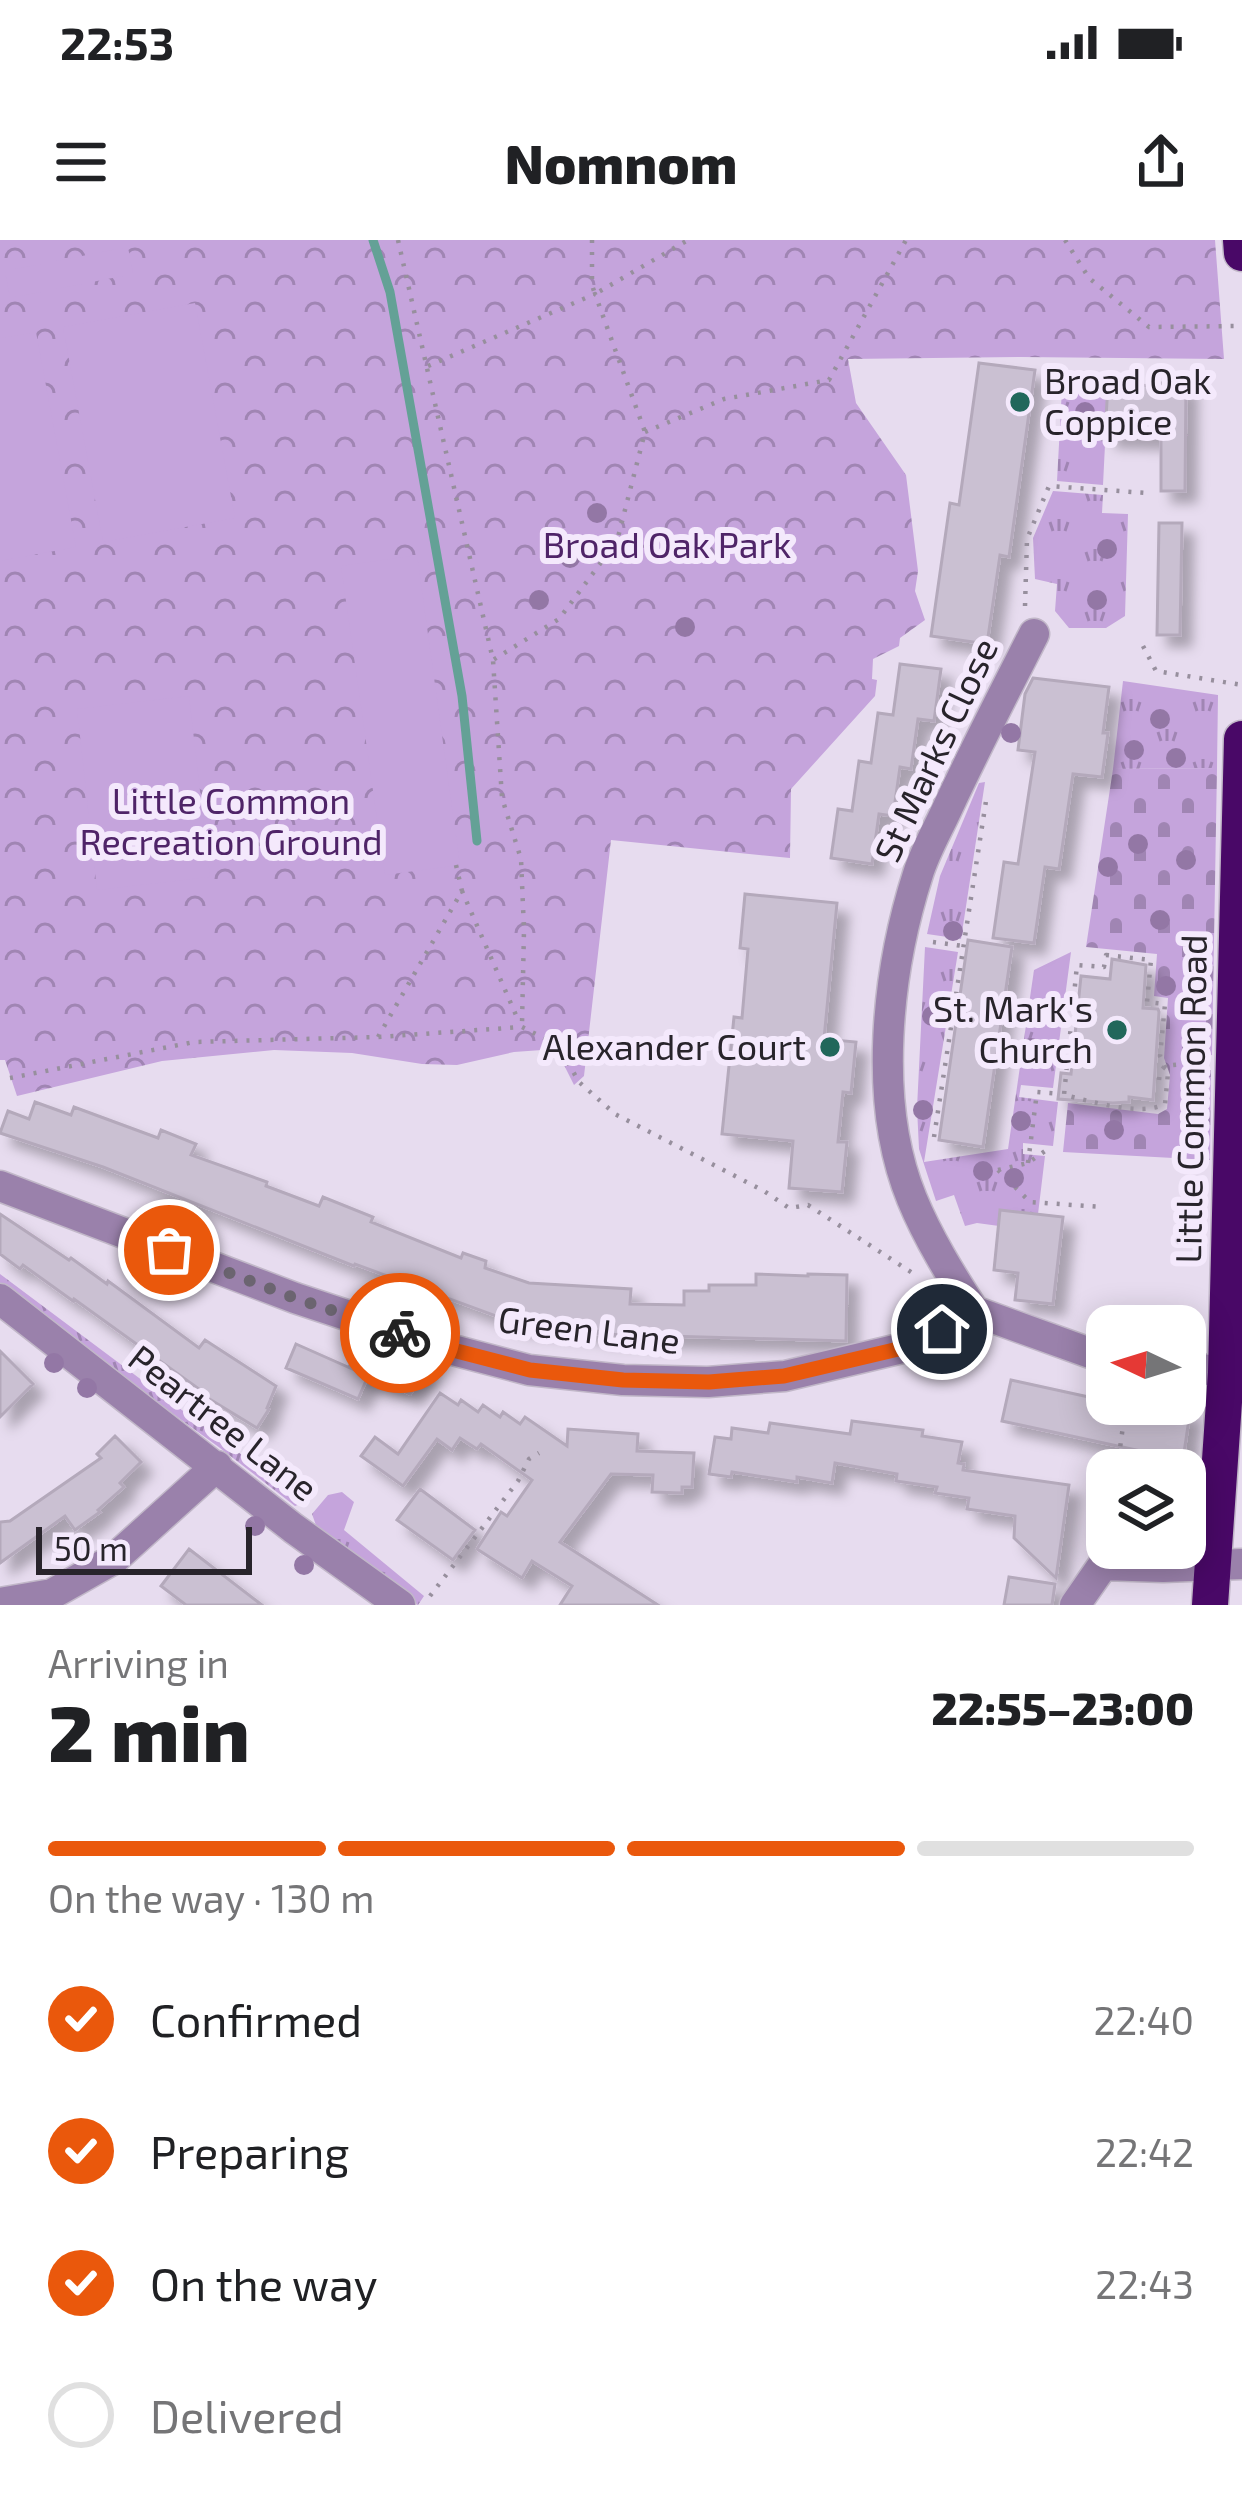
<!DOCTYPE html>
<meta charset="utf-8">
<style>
body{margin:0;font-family:"Exo 2",sans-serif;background:#f6f6f6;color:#202124;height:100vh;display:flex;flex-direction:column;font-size:45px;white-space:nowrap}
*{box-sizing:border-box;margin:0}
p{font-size:39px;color:#757577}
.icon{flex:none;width:66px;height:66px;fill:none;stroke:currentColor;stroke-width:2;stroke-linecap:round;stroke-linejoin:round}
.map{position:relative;height:1365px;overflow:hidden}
.side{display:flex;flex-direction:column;background:#fff;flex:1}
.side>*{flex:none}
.needle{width:78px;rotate:274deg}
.controls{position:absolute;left:1086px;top:1065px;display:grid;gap:24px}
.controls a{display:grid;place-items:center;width:120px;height:120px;border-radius:24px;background:#fff;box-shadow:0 6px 30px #0003;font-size:60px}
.scale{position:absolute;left:36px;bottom:30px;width:216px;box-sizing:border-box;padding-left:12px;border:6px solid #28242b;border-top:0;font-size:33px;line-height:42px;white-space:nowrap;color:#28242b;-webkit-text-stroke:9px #f4e9fc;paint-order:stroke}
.pin{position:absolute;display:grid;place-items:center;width:102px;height:102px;color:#fff;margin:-51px;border:6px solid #fff;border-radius:50%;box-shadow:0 3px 12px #0007}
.courier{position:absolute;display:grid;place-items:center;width:120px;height:120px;margin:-60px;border:9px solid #ea580c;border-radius:50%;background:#fff;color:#222;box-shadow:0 3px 15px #0007}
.summary em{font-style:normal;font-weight:800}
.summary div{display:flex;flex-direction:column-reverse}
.summary{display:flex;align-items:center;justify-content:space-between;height:204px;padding:0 48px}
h1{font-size:78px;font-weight:800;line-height:90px}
.bar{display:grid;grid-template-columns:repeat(4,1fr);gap:18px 12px;align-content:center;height:144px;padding:0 48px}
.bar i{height:15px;border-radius:9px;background:#e0e0e0}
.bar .active{background:#ea580c}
.bar p{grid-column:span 4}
ol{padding:0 48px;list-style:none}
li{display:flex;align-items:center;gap:36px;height:132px}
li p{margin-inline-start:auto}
li .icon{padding:12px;border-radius:50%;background:#ea580c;color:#fff;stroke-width:4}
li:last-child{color:#757577}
li i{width:66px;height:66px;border:6px solid #e0e0e0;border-radius:50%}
.status{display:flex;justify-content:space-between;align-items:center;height:84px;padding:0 60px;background:#fff;direction:ltr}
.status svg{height:33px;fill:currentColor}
header{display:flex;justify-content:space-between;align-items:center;height:156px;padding:0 48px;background:#fff;font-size:54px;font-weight:800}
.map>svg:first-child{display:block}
.grass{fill:url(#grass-tufts)}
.forest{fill:url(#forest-crowns)}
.cemetery{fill:url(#cemetery-stones)}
.pitch{fill:#c5a4dc}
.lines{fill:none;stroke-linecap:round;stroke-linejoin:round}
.stream{stroke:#64a196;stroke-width:9}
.building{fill:#cac0d2;stroke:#b4a9bb;stroke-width:3;filter:url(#shadow)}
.minor-casing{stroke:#c1b7c8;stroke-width:33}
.highway-casing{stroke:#c1b7c8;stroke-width:39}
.path{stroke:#978f9d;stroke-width:4.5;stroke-dasharray:3 9;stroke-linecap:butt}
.minor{stroke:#9a81ab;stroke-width:30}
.highway{stroke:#490867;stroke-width:36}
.tree{fill:#9377a5}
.done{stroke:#6b6470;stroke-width:12;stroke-dasharray:0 21.6}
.route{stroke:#ea580c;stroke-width:15}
.poi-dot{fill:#21675b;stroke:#f4e9fc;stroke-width:4.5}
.labels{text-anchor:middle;stroke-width:12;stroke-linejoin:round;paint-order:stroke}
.poi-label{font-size:36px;fill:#28242b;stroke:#f4e9fc;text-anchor:end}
.park-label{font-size:36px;fill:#4f2468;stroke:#f4e9fc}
.street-label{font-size:36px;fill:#28242b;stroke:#f4e9fc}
</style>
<div class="status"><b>22:53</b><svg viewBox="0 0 49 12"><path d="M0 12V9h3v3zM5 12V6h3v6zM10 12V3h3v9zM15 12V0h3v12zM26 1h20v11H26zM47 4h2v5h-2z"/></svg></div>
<header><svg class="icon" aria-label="menu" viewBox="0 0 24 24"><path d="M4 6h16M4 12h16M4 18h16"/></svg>Nomnom<svg class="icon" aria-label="share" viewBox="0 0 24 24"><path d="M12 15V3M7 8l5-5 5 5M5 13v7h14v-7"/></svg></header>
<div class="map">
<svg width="1242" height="1365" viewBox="0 0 1242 1365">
<defs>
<pattern id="grass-tufts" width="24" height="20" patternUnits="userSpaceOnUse" patternTransform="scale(3)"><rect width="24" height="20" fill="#c5a4dc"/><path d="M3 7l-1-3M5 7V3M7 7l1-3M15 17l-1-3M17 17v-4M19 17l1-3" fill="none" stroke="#a085b3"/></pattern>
<pattern id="forest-crowns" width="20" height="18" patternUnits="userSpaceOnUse" patternTransform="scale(3)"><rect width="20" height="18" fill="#c5a4dc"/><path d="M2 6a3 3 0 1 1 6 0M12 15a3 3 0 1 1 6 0" fill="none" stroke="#a085b3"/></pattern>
<pattern id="cemetery-stones" width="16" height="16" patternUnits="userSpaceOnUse" patternTransform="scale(3)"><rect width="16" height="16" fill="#c5a4dc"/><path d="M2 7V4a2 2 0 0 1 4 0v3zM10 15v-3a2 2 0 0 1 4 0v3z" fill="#a085b3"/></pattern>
<filter id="shadow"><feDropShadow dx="11" dy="11" stdDeviation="6" flood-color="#0004"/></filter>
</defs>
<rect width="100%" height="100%" fill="#e7dcef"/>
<path class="grass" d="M1063 130 1085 141 1108 144 1103 245 1057 241Z
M1053 251 1103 255 1102 273 1128 274 1125 376 1106 388H1069L1055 371 1057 344 1035 339 1033 298Z
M1123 441 1218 455 1217 528 1113 529Z
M985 542 961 699 927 694 940 636 979 543Z
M925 707 958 712 924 922 1008 909 1034 730 1071 712 1053 848 1021 845 1019 857 1058 862 1053 906 1023 903V914L1045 916 1038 974 1001 970 999 986 977 983 965 986 954 955 936 961 919 909 917 868Z
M0 1034 290 1251 306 1253V1262L295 1266 220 1208 0 1048Z
M342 1252 354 1262 344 1290 424 1356 418 1365 318 1291 312 1274 328 1255Z"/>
<path class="forest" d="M0 0H1215L1224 119 1021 117 848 119 856 163 906 235 918 331 915 351 925 380 900 398 899 406 873 419 872 439 877 440 875 456 791 549 790 618 611 600 584 836 574 845 556 809 514 812 457 825 422 824 352 813 274 810 162 821 17 856 5 820H0Z"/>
<path class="cemetery" d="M1217 528 1212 815 1200 816V830H1211L1210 920 1063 912 1068 863 1158 874 1167 869 1170 835 1164 818 1168 758 1154 756 1157 714 1086 707 1113 529Z"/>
<path class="pitch" d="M128 7 133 34 10 58 5 31Z
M195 63 235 278 103 302 63 87Z
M36 92 76 307 0 321V98Z
M417 315 460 625 385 635 341 326Z
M189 456 210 637 97 650 77 469Z"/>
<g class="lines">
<path class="stream" d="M373 0 390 52 462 456 477 601"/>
</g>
<path class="building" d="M979 123 1035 130 1009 317 1000 315 987 404 931 396 950 263 959 265Z
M1162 143H1186L1185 251H1161V198L1105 196 1108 144 1162 146Z
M1159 283H1182L1180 395H1157Z
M900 424 941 429 934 481 918 479 911 529 900 527 893 576 879 574 872 624 831 618 838 569 852 571 859 521 871 523 878 473 893 475Z
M1033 438 1109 447 1103 493H1108L1102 537 1073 534 1059 629 1045 627 1034 703 993 698 1004 622 1018 624 1035 512 1018 510 1025 454Z
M745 654 837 663 824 799 856 802 851 853 843 852 838 902H847L842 952 789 948 793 901 722 894 734 777 742 778 748 709 740 708Z
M968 700 1012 707 983 907 939 900Z
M1112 719 1146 725 1143 768 1158 769 1159 772 1153 860 1129 857V862L1113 863 1058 859 1061 833 1071 834 1081 736 1110 739Z
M35 862 71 875 74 867 158 898 161 890 196 904 191 915 267 942 266 946 319 966 323 957 373 977 371 982 461 1018 463 1013 486 1021 485 1028 529 1043 631 1049 630 1064 684 1065V1051H709V1045H756V1034L808 1036V1034L847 1035 846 1101 597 1094V1091L518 1084 355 1024 354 1026 103 927 0 893 8 871 29 879Z
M1000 970 1063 977 1053 1064 1015 1060 1018 1033 994 1030Z
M0 974 69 1020 71 1018 107 1044 108 1041 199 1108 205 1100 276 1146 267 1168 269 1169 257 1188 198 1152 199 1149 74 1059 73 1061 23 1025 20 1029 0 1014Z
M361 1100 368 1103 428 1130 410 1154 350 1125Z
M296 1104 368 1136 358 1159 286 1128Z
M0 1111 33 1144 0 1177Z
M1011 1140 1107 1161V1164H1130L1190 1172 1184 1213H1181L1178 1230 1142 1228 1145 1212 1002 1181Z
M440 1153 458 1165 461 1160 478 1172 483 1165 500 1177 503 1172 520 1184 525 1177 567 1206 568 1189 638 1194 637 1211 694 1213 692 1247H682V1253L652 1252 653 1235 611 1234 560 1302 658 1365H560L572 1346 532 1321 522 1338 477 1309 501 1272 507 1276 532 1240 481 1204 477 1209 460 1198 452 1210 437 1199 403 1246 361 1216 375 1197 398 1214Z
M852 1181 923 1190 922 1196 962 1202 958 1223 964 1224 963 1230 1069 1245 1056 1338 1014 1298 1015 1276 967 1269 969 1258 935 1253 937 1247 896 1241 897 1234 835 1223 832 1243 797 1237V1242L732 1232 731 1237 709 1234 715 1197 731 1199 732 1188 768 1193 770 1183 850 1194Z
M115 1196 141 1222 120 1243 124 1247 98 1270 100 1272 75 1290 65 1276 0 1323V1282L10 1281 101 1218 97 1214Z
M420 1249 475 1290 453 1320 397 1280Z
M189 1309 262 1365H186L161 1346Z
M1009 1337 1055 1344 1052 1365H1004Z"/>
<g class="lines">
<g class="minor-casing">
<path id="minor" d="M0 946 295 1058 449 1109 529 1130 623 1140 708 1142 785 1136 911 1106 974 1071 1090 1113 1107 1115
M0 1059 293 1288 400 1365
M974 1071C951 1035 928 998 912 959 872 862 887 731 918 634 925 611 938 589 948 567 975 509 1005 451 1034 394
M1185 1126 1226 1133
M0 1363 52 1354 114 1319 217 1226
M1075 1365 1103 1325 1163 1327 1242 1324"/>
</g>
<g class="highway-casing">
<path id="highway" d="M1241 0 1242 13
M1210 1365 1226 1133 1242 499"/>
</g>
<path class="path" d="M398 0 493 420 502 558 521 619 524 690 522 784
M592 0V45L595 54 688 0
M1065 0 1089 38 1149 87 1242 86
M428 126 595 54 645 192 617 301 559 379 493 420
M645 192 724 159 829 140 906 0
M1025 366 1027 299 1049 246 1147 253
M1143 406 1156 431 1242 445
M456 625 462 651
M933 702 963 706
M1106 715 1151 720 1147 762 1165 764 1160 816 1168 833 1165 864C1140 877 1091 861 1064 855L1077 725 1104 727Z
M378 797 462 651 519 782
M10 838 194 802 378 797 522 787 558 805 579 842 615 874 764 951 789 968 808 965 914 1034
M1159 840 1160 832 1165 826 1200 822
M934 897 986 561
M1028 923 1037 852 1061 854
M998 930 1030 962 1102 967
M998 930 1028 923 1045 911
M1117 1230 1126 1164
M1104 1295 1107 1281
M430 1356 518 1241 529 1219 539 1213"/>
<use href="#minor" class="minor"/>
<use href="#highway" class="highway"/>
</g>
<g class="tree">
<circle cx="1085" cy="172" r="10"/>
<circle cx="597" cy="273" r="10"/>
<circle cx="1107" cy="309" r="10"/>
<circle cx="570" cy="318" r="10"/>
<circle cx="539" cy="360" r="10"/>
<circle cx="1097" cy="360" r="10"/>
<circle cx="685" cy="387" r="10"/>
<circle cx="1160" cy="479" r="10"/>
<circle cx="1011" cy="493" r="10"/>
<circle cx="1134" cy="510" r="10"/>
<circle cx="1176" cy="518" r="10"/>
<circle cx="1138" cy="604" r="10"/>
<circle cx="1186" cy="620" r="10"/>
<circle cx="1108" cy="627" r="10"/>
<circle cx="1160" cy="680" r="10"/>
<circle cx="953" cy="691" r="10"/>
<circle cx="1166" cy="746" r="10"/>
<circle cx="932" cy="776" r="10"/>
<circle cx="1031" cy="808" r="10"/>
<circle cx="923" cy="870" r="10"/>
<circle cx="1021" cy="881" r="10"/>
<circle cx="1114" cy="890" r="10"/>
<circle cx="983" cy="931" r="10"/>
<circle cx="1014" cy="938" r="10"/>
<circle cx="54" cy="1123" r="10"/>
<circle cx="87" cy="1148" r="10"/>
<circle cx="255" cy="1286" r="10"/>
<circle cx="304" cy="1325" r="10"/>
</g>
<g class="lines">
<path class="done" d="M169 1010 295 1058 400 1093"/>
<path class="route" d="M400 1093 449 1109 530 1130 623 1140 709 1142 784 1136 911 1106 942 1089"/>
</g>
<g class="poi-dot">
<circle cx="1020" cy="162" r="12"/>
<circle cx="1117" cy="790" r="12"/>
<circle cx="830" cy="807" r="12"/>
</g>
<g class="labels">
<g class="poi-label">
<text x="1044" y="154" text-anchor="start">Broad Oak<tspan x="1044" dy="41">Coppice</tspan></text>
<text x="1093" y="782">St. Mark's<tspan x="1093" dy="41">Church</tspan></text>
<text x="806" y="820">Alexander Court</text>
</g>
<g class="park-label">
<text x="667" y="318">Broad Oak Park</text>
<text x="231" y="574">Little Common<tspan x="231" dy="41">Recreation Ground</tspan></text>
</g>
<g class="street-label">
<text transform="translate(936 510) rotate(-65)" y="13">St Marks Close</text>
<text transform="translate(1191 859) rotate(-89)" y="13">Little Common Road</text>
<text transform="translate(589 1090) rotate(7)" y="13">Green Lane</text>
<text transform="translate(223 1183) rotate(38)" y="13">Peartree Lane</text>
</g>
</g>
</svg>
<div class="controls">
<a><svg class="needle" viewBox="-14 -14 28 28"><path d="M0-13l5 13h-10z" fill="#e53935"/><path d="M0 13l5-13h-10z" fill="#757577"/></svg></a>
<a><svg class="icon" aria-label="layers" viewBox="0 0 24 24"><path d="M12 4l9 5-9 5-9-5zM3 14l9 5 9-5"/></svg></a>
</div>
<div class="scale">50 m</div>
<div class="pin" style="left:169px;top:1010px;background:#ea580c"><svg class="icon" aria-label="bag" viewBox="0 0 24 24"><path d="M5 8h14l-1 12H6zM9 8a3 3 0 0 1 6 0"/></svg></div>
<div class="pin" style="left:942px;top:1089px;background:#1f2937"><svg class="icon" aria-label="home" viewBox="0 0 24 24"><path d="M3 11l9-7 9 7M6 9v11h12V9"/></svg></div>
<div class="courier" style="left:400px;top:1093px"><svg class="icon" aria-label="bike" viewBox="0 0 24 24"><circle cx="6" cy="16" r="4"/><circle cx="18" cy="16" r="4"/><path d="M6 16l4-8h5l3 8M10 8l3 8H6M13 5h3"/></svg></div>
</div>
<section class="side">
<div class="summary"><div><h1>2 min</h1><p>Arriving in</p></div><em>22:55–23:00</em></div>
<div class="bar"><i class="active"></i><i class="active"></i><i class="active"></i><i></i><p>On the way · 130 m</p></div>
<ol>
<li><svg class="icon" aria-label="check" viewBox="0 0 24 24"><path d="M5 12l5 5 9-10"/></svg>Confirmed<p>22:40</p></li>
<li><svg class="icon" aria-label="check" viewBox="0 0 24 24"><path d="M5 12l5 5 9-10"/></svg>Preparing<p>22:42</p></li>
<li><svg class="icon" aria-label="check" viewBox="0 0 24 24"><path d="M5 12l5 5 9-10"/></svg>On the way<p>22:43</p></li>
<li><i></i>Delivered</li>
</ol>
</section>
